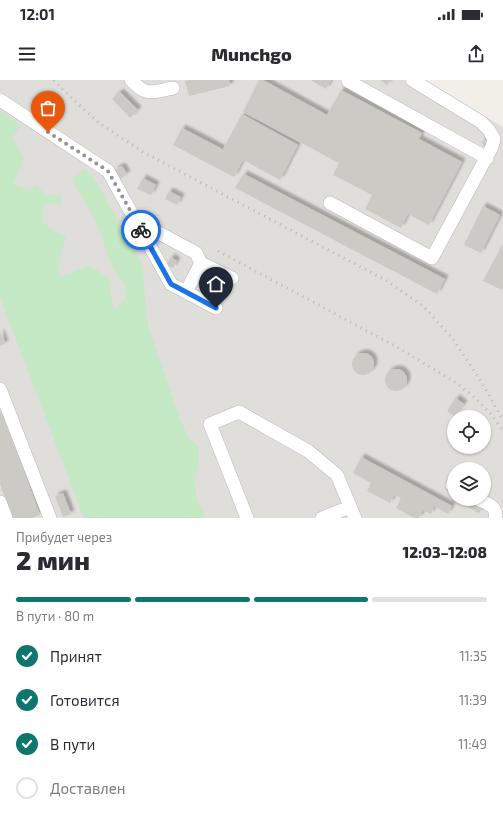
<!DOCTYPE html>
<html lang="ru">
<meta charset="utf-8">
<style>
body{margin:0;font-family:"Exo 2",sans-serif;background:#f7f7f7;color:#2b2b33;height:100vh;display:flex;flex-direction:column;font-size:15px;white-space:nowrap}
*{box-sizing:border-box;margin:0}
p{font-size:13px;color:#7c7c81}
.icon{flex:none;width:22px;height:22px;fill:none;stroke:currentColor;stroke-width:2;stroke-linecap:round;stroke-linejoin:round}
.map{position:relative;height:438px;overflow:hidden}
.side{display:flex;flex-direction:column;background:#fff;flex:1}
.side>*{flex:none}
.fabs{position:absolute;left:447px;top:330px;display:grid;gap:8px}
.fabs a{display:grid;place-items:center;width:44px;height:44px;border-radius:50%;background:#fff;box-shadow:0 1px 3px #0004;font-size:20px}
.pin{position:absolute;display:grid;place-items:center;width:34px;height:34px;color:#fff;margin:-41px -17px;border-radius:50% 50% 50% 0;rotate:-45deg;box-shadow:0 0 4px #0007}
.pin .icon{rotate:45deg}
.courier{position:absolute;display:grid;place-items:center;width:40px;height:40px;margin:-20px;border:3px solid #1a73e8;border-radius:50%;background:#fff;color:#222;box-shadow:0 1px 5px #0007}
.headline em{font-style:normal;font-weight:800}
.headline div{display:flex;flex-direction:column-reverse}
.headline{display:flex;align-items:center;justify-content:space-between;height:68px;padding:0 16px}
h1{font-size:26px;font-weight:800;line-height:30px}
.bar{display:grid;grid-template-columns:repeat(4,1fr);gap:6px 4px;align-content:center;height:48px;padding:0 16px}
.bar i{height:5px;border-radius:3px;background:#e1e1e2}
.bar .selected{background:#0f766e}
.bar p{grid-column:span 4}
ol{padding:0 16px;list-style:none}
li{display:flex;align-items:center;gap:12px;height:44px}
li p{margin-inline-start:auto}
li .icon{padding:4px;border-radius:50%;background:#0f766e;color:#fff;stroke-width:4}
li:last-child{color:#7c7c81}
li i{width:22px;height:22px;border:2px solid #e1e1e2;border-radius:50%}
.status{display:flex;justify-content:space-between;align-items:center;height:28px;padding:0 20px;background:#fff;direction:ltr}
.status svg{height:11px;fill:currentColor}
header{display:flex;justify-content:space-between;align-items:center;height:52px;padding:0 16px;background:#fff;font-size:18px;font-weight:800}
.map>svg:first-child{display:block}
.industrial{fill:#e0deda;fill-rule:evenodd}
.green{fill:#c5e8c5}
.building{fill:#cccac5;filter:url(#shadow)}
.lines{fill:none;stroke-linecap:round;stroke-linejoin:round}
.minor-casing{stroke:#b5b8bc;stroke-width:14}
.minor{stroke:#fff;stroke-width:13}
.rail{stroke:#b6b7b8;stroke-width:3;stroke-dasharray:1 5;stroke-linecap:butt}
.done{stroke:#929495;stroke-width:4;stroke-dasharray:0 7.2}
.route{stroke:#1a73e8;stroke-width:5}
</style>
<div class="status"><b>12:01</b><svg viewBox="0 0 49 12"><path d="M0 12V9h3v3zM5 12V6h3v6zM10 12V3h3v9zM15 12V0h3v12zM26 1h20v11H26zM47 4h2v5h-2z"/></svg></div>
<header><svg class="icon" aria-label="menu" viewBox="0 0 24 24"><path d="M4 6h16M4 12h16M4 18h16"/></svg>Munchgo<svg class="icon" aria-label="share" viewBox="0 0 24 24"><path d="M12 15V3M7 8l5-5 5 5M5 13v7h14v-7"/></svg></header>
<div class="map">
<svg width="503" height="438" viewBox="0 0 503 438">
<defs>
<filter id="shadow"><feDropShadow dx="3.5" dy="-3.5" stdDeviation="1" flood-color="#0004"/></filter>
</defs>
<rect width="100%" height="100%" fill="#f1efe8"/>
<path class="industrial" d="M0 0H424L503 47V438H0ZM454 337H484V367H454ZM454 389H484V419H454Z"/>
<path class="green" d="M0 31 21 45 12 58 24 77 22 85 13 104 29 110 37 105 45 115H61V124L43 125V142L55 152 66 156 59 184 60 196 71 193 87 186 97 190 110 201 111 215 115 231 125 218V205L113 189 96 140 75 106 74 98 85 89 94 98 141 182 144 200 145 218 148 246 180 339 188 357 199 368V383L195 400 196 419 206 438H84L0 217Z"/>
<path class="building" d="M189 0H229L230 6 189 16 185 1Z
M259 0H263L327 35 341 10 422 53 419 59 462 82 429 145 408 134 401 148 365 129 372 115 333 95 339 83 243 32Z
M311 0H331L326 9Z
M380 0H390L387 5Z
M120 12 138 30 130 38 112 19Z
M242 34 298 65 280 100 243 80 234 97 173 65 182 48 228 72 223 69Z
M484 60 488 65 485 67 481 62Z
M122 86 127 94 120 99 114 90Z
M244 94 445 199 437 214 235 108Z
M143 98 156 105 151 115 137 109Z
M169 111 181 117 177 125 165 119Z
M483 126 500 135 481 173 464 165Z
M501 167 503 168V208L502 210 483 201Z
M171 177 177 181 173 188 166 185Z
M216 203 222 206 218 214 212 211Z
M0 251 5 264 0 266Z
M352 284a11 11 0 1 1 22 0a11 11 0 1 1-22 0Z
M385 300a11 11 0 1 1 22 0a11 11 0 1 1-22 0Z
M456 318 464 324 454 336 447 331Z
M2 331 40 435 31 438H12L0 404V332Z
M361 377 452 426 448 434 434 426 431 434 423 430 419 438H414L396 428 401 418 394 415 390 423 367 411 371 403 353 393Z
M63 413 71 434 63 437 55 416Z
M465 419H470L483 427 479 433 463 424Z"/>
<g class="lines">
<g class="minor-casing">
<path id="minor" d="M131 0C147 17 152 12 173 8
M348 1 487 78
M0 20 108 91 171 204 216 228
M330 123 432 178 492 67 494 59 489 50 481 42 412 0
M135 140 196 173 201 183 186 212
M201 183 232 198
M0 309 50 438
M452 405 454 406
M478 419C487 424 498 426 495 438
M0 422 6 438
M247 438 210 344 239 332 308 371 337 395 355 438
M322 438 350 427"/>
</g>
<use href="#minor" class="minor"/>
<path class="rail" d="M54 0 62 9 99 43 143 72 389 202 424 227 453 259 482 303 503 340
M218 171 397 267 455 302 473 316 490 333 503 351"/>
</g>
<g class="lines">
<path class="done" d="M48 52 108 91 141 150"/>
<path class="route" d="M141 150 171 204 216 228"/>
</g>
</svg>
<div class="fabs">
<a><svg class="icon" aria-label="locate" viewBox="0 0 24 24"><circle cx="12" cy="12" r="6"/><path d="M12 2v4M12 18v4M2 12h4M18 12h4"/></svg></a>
<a><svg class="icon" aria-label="layers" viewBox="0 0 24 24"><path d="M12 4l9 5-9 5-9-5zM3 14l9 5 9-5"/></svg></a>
</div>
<div class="pin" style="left:48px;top:52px;background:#ea580c"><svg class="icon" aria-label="bag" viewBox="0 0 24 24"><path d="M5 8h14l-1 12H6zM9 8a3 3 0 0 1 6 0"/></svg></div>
<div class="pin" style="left:216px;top:228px;background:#1f2937"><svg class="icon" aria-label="home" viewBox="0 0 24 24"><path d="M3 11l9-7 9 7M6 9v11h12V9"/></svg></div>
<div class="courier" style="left:141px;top:150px"><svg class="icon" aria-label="bike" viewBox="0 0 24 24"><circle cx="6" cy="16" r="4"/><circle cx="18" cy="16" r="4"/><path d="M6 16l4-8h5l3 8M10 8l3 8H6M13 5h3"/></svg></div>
</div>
<section class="side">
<div class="headline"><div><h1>2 мин</h1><p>Прибудет через</p></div><em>12:03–12:08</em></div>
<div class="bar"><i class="selected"></i><i class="selected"></i><i class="selected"></i><i></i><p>В пути · 80 m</p></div>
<ol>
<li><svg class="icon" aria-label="check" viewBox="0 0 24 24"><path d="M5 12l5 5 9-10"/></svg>Принят<p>11:35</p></li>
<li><svg class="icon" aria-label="check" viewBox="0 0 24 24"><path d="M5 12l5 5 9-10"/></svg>Готовится<p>11:39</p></li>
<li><svg class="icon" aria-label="check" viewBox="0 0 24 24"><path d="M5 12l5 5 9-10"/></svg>В пути<p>11:49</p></li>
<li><i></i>Доставлен</li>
</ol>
</section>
